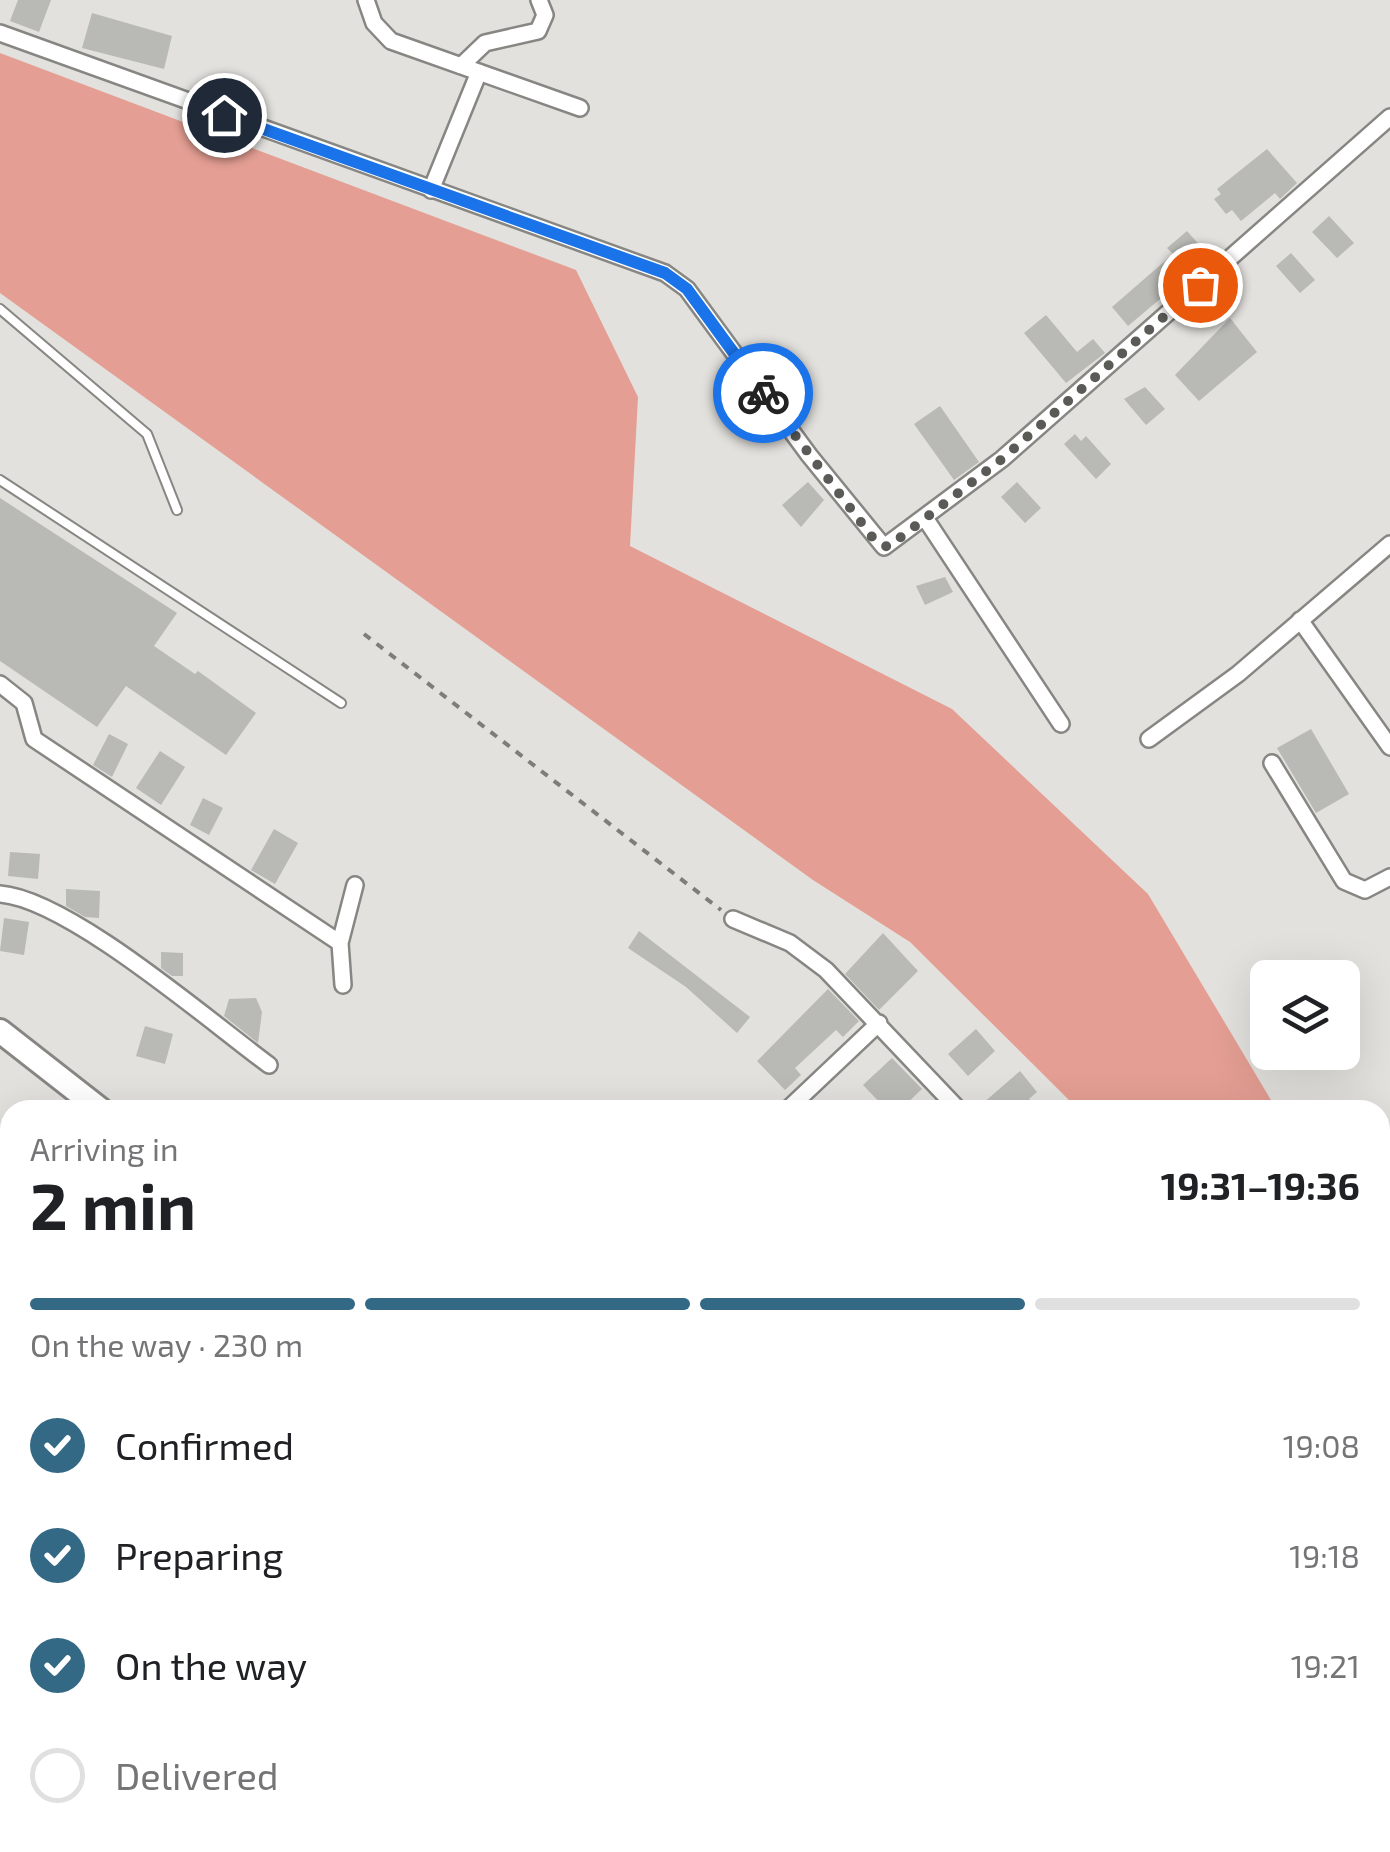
<!DOCTYPE html>
<meta charset="utf-8">
<style>
body{margin:0;font-family:"Exo 2",sans-serif;background:#f6f6f6;color:#202124;height:100vh;display:flex;flex-direction:column;font-size:38px;white-space:nowrap}
*{box-sizing:border-box;margin:0}
p{font-size:32px;color:#757577}
.icon{flex:none;width:55px;height:55px;fill:none;stroke:currentColor;stroke-width:2;stroke-linecap:round;stroke-linejoin:round}
.map{position:relative;flex:1;overflow:hidden}
.sheet{position:absolute;left:0px;top:1100px;width:1390px;height:752px;display:flex;flex-direction:column;background:#fff;border-radius:30px 30px 0 0;box-shadow:0 10px 40px #0002}
.sheet>*{flex:none}
.buttons{position:absolute;left:1250px;top:960px;display:grid;gap:20px}
.buttons a{display:grid;place-items:center;width:110px;height:110px;border-radius:15px;background:#fff;box-shadow:0 10px 40px #0002;font-size:50px}
.pin{position:absolute;display:grid;place-items:center;width:85px;height:85px;color:#fff;margin:-42px;border:5px solid #fff;border-radius:50%;box-shadow:0 2px 10px #0007}
.courier{position:absolute;display:grid;place-items:center;width:100px;height:100px;margin:-50px;border:8px solid #1a73e8;border-radius:50%;background:#fff;color:#222;box-shadow:0 2px 12px #0007}
.headline em{font-style:normal;font-weight:700}
.headline div{display:flex;flex-direction:column-reverse}
.headline{display:flex;align-items:center;justify-content:space-between;height:170px;padding:0 30px}
h1{font-size:65px;font-weight:700;line-height:75px}
.bar{display:grid;grid-template-columns:repeat(4,1fr);gap:15px 10px;align-content:center;height:120px;padding:0 30px}
.bar i{height:12px;border-radius:8px;background:#e0e0e0}
.bar .on{background:#336985}
.bar p{grid-column:span 4}
ol{padding:0 30px;list-style:none}
li{display:flex;align-items:center;gap:30px;height:110px}
li p{margin-inline-start:auto}
li .icon{padding:10px;border-radius:50%;background:#336985;color:#fff;stroke-width:4}
li:last-child{color:#757577}
li i{width:55px;height:55px;border:5px solid #e0e0e0;border-radius:50%}
.map>svg:first-child{display:block}
.green{fill:#e49e93}
.building{fill:#b9b9b5}
.lines{fill:none;stroke-linecap:round;stroke-linejoin:round}
.lane-casing{stroke:#878682;stroke-width:12}
.street-casing{stroke:#878682;stroke-width:20}
.secondary-casing{stroke:#878682;stroke-width:28}
.path{stroke:#7e7d7a;stroke-width:4;stroke-dasharray:8 8;stroke-linecap:butt}
.lane{stroke:#fff;stroke-width:8}
.street{stroke:#fff;stroke-width:15}
.secondary{stroke:#fff;stroke-width:22}
.done{stroke:#5a5a57;stroke-width:10;stroke-dasharray:0 18}
.route{stroke:#1a73e8;stroke-width:12}
</style>
<div class="map">
<svg width="1390" height="1852" viewBox="0 0 1390 1852">
<rect width="100%" height="100%" fill="#e3e1dd"/>
<path class="green" d="M0 53 576 270 638 397 630 546 952 709 1148 894 1277 1110H1079L910 942 813 880 0 293Z"/>
<path class="building" d="M18 0H51L39 32 10 21Z
M92 13 172 36 164 69 82 48Z
M1267 149 1297 183 1280 199 1275 193 1241 221 1232 210 1226 214 1214 199 1221 194 1217 189Z
M1329 216 1354 243 1337 258 1312 232Z
M1187 231 1210 257 1128 326 1112 307 1173 254 1167 248Z
M1291 253 1315 280 1300 293 1276 266Z
M1046 315 1077 352 1093 339 1105 353 1066 383 1024 333Z
M1230 318 1257 352 1199 401 1175 375Z
M1145 387 1165 409 1146 425 1124 399Z
M940 406 979 462 954 480 914 424Z
M1075 434 1081 441 1086 436 1111 464 1096 479 1064 444Z
M808 482 824 500 801 527 782 505Z
M1017 482 1041 508 1025 523 1001 497Z
M0 498 177 613 154 646 195 674 198 671 256 713 226 755 126 686 97 727 0 661Z
M945 577 953 592 925 605 916 586Z
M1311 729 1349 794 1316 813 1277 748Z
M109 734 128 744 112 777 93 765Z
M160 751 185 767 161 805 136 788Z
M203 798 223 808 209 835 190 825Z
M274 829 298 843 275 884 251 870Z
M10 852 40 854 38 879 8 876Z
M66 889 100 891 99 918 85 917 66 906Z
M4 918 29 922 24 955 0 951Z
M639 931 750 1017 737 1033 686 987 628 948Z
M883 933 918 971 879 1010 845 974Z
M161 952 183 953V976H172L161 968Z
M828 989 859 1021 843 1037 836 1030 795 1068 801 1075 785 1090 757 1061Z
M256 998 262 1012 258 1043 224 1016 229 999Z
M145 1026 173 1034 165 1064 136 1056Z
M976 1029 995 1051 968 1076 948 1054Z
M892 1058 922 1089 900 1110H887L863 1085Z
M1020 1071 1037 1092 1029 1099 1039 1110H975Z"/>
<g class="lines">
<g class="lane-casing">
<path id="lane" d="M0 309 147 434 177 510
M0 480 341 703
M0 1808 10 1804
M158 1852 165 1842
M204 1852 210 1842"/>
</g>
<g class="street-casing">
<path id="street" d="M366 0 374 23 391 41 580 108
M0 33 665 273 687 289 809 455 884 547 1002 459 1390 117
M461 66 485 43 538 31 545 15 539 0
M431 190 479 72
M925 518 1061 724
M1300 620 1390 747
M0 684 24 703 34 739 340 943
M1149 739 1238 674 1390 544
M1272 763 1344 881 1365 890 1390 877
M0 894C68 899 208 1020 269 1065
M733 919 790 943 826 970 959 1110
M343 985 340 943 355 885
M787 1110 879 1023
M1380 1535 1390 1522
M1380 1771 1390 1758
M708 1842 710 1852
M661 1852 674 1842
M954 1852V1842
M1168 1852 1172 1842
M1341 1852 1343 1842"/>
</g>
<g class="secondary-casing">
<path id="secondary" d="M0 1031 101 1110
M1380 1274 1390 1259
M0 1847 4 1852"/>
</g>
<path class="path" d="M364 634 721 910"/>
<use href="#lane" class="lane"/>
<use href="#street" class="street"/>
<use href="#secondary" class="secondary"/>
</g>
<g class="lines">
<path class="done" d="M763 393 876 542 888 547 1002 459 1200 285"/>
<path class="route" d="M224 115 665 273 687 289 763 393"/>
</g>
</svg>
<div class="buttons">
<a><svg class="icon" aria-label="layers" viewBox="0 0 24 24"><path d="M12 4l9 5-9 5-9-5zM3 14l9 5 9-5"/></svg></a>
</div>
<div class="pin" style="left:1200px;top:285px;background:#ea580c"><svg class="icon" aria-label="bag" viewBox="0 0 24 24"><path d="M5 8h14l-1 12H6zM9 8a3 3 0 0 1 6 0"/></svg></div>
<div class="pin" style="left:224px;top:115px;background:#1f2937"><svg class="icon" aria-label="home" viewBox="0 0 24 24"><path d="M3 11l9-7 9 7M6 9v11h12V9"/></svg></div>
<div class="courier" style="left:763px;top:393px"><svg class="icon" aria-label="bike" viewBox="0 0 24 24"><circle cx="6" cy="16" r="4"/><circle cx="18" cy="16" r="4"/><path d="M6 16l4-8h5l3 8M10 8l3 8H6M13 5h3"/></svg></div>
<section class="sheet">
<div class="headline"><div><h1>2 min</h1><p>Arriving in</p></div><em>19:31–19:36</em></div>
<div class="bar"><i class="on"></i><i class="on"></i><i class="on"></i><i></i><p>On the way · 230 m</p></div>
<ol>
<li><svg class="icon" aria-label="check" viewBox="0 0 24 24"><path d="M5 12l5 5 9-10"/></svg>Confirmed<p>19:08</p></li>
<li><svg class="icon" aria-label="check" viewBox="0 0 24 24"><path d="M5 12l5 5 9-10"/></svg>Preparing<p>19:18</p></li>
<li><svg class="icon" aria-label="check" viewBox="0 0 24 24"><path d="M5 12l5 5 9-10"/></svg>On the way<p>19:21</p></li>
<li><i></i>Delivered</li>
</ol>
</section>
</div>
